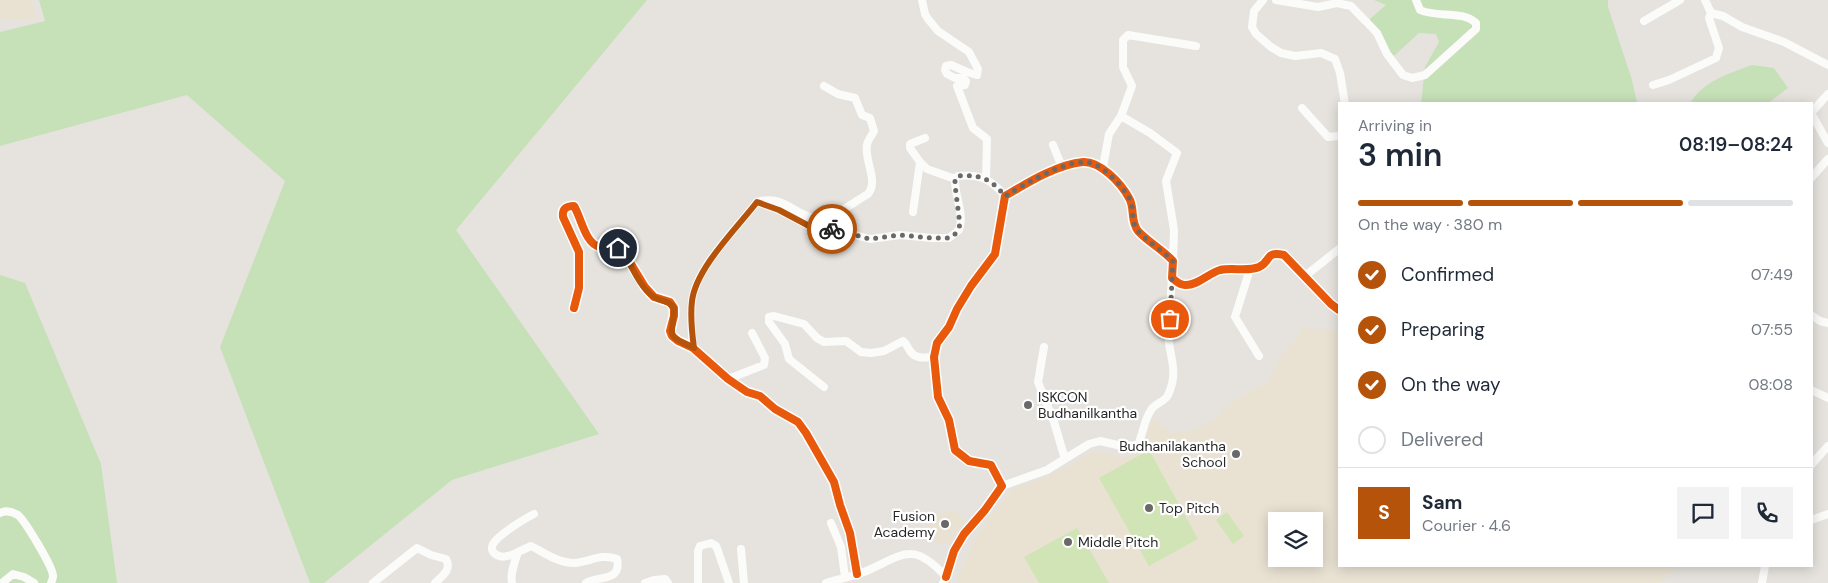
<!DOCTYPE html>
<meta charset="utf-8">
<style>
body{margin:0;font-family:"DM Sans",sans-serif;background:#f2f2f3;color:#1f2937;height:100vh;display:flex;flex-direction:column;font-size:19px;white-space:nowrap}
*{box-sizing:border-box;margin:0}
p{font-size:16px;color:#747a83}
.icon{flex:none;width:28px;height:28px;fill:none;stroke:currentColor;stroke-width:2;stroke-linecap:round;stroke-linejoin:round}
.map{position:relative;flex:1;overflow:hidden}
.drawer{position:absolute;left:1338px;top:102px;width:475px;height:465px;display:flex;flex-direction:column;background:#fff;border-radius:0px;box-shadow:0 2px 12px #0003}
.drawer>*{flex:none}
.tools{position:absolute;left:1268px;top:512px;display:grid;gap:10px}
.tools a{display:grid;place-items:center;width:55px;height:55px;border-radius:0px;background:#fff;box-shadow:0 2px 12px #0003;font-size:25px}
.pin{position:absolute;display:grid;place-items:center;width:42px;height:42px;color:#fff;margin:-21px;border:2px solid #fff;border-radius:50%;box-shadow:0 1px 5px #0007}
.courier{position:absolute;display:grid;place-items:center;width:50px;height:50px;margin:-25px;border:4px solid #b45309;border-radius:50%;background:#fff;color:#222;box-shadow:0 1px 6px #0007}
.headline em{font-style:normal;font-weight:600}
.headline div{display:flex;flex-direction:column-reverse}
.headline{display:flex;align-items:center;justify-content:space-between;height:85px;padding:0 20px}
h1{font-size:32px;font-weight:600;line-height:38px}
.bar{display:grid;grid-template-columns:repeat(4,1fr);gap:8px 5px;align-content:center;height:60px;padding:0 20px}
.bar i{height:6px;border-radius:4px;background:#e0e1e3}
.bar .on{background:#b45309}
.bar p{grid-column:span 4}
.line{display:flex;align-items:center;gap:12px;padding:0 20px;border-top:1px solid #e0e1e3}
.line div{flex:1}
.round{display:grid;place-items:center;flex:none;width:52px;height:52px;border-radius:0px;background:#f2f2f3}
ol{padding:0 20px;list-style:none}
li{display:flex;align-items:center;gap:15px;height:55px}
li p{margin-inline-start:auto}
li .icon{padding:5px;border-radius:50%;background:#b45309;color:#fff;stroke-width:4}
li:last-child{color:#747a83}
li i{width:28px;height:28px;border:2px solid #e0e1e3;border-radius:50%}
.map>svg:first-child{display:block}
.education{fill:#e9e2d3;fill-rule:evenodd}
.green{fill:#c6e0b8}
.pitch{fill:#d0e4b5}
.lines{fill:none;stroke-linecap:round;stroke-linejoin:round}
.minor{stroke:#fbfbfa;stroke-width:8}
.cycleway-casing{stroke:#fff;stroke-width:11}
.cycleway{stroke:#e8590c;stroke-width:8}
.done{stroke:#6a6968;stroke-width:5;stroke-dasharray:0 9}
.route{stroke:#b45309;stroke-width:6}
.poi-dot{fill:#6a6968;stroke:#fff;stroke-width:2}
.labels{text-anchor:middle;stroke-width:4.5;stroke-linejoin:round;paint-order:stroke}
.poi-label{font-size:14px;fill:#282828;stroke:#fff;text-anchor:start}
</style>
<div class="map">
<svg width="1828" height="583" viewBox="0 0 1828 583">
<rect width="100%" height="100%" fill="#e6e3de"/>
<path class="education" d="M0 0H32L37 20H0Z
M1302 327 1339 331V566H1678L1660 583H959L957 578 976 537 1013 488 1039 480 1068 466 1093 451 1123 457 1139 453 1152 420 1158 421 1171 433 1191 431 1213 420 1233 402 1268 381 1284 351 1296 341ZM1276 521H1314V559H1276Z
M953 510 966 519 949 544 937 543 924 528 929 516Z"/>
<path class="green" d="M39 0H647L456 230 599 434 452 480 324 583H310L220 347 285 181 187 95 0 146V32L45 21Z
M1374 0H1608V7L1632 80 1637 103 1421 104 1425 67 1439 42 1436 34 1419 33 1395 55 1387 58 1373 34 1363 25 1386 5Z
M1752 65 1774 68 1788 88 1767 104H1690C1701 82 1730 73 1752 65Z
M0 275 25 283 101 464 117 583H0Z"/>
<path class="pitch" d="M1149 450 1198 539 1149 566 1099 478Z
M1227 512 1244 536 1233 544 1216 520Z
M1077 528 1109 583H1039L1024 557Z"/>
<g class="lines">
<path class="minor" d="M922 0 925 14 928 19 938 31 969 52 978 69 977 75 967 72 951 65 946 66 945 70 947 74 955 78H963L966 81 965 85 957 86 973 128 987 139 986 178
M1263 0 1254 11 1252 27 1256 34 1271 47 1281 53 1295 56 1321 53 1335 59 1340 73 1345 104
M1276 0 1318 7 1337 3 1351 6 1377 33 1387 54 1403 75 1412 78 1425 75 1476 29V23C1462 10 1437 18 1420 10L1416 0
M1705 0 1711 13
M1644 21 1680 0
M1653 85 1669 80 1716 58 1719 48 1709 18 1711 13 1723 16 1742 27 1784 42 1828 65
M824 86 838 94 855 98 862 115 870 118 874 131C872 135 867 141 867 145 864 161 879 180 868 194 857 200 839 214 827 217 798 224 789 193 757 202L779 210 811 227 832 229 870 239 900 235 932 238H949L959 230C965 214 954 195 955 179L958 176C980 174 991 179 1005 196
M1828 94 1811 113 1828 143
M1302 108 1328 137 1339 136
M1121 116 1150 133 1177 153 1166 181 1174 230 1173 261
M1053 145 1062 167
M920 162 910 148V144L925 138
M1103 167 1109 134 1121 116 1132 86 1123 67V40L1128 35 1196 46
M1811 178 1828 159
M913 212 920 162 927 169 955 179
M1250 269 1235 317 1259 356
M1305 276 1339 249
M574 308 579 288V252L563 217C562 209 566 206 574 206 581 217 585 244 600 247 608 248 615 247 623 251L645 287 654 297 670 302 674 308V316L670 331 672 336 678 341 693 348 728 379 747 392 760 396 775 409 798 422 806 433 834 482 840 505 850 533 857 574
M1811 315 1820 321 1828 323
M1044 347 1038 382 1054 422 1065 459
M693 348C692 333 690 317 692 301 696 267 737 228 757 202
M728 379 764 365 765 358 752 333
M824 387 789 359 785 344 769 322V317L774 316 804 324 817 338 824 342 846 341 861 352 871 353 884 351 903 341C907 344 907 347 910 351 916 360 925 357 934 357
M1811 390 1828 398
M1811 465 1828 446
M1002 486 1047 470 1089 444 1100 441 1122 446 1138 445C1143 434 1144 420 1151 410 1155 403 1165 402 1168 395 1180 370 1168 355 1168 331 1169 314 1171 296 1172 278
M0 513C6 510 13 512 18 515 25 521 53 567 53 576 53 578 52 581 51 583
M1811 520 1828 514
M831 523 841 547 845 577
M741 549 744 583
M518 552C515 553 511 556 507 556 501 558 488 554 493 544 498 535 524 519 534 514
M946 577 954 551 964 534 985 510 1002 486 991 465 969 461 955 450 949 420 938 397 934 357 937 343 949 327 957 309 971 286 995 254 1005 196C1027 183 1058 164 1083 162 1100 161 1121 183 1129 198 1135 207 1130 221 1138 231 1148 242 1162 249 1173 261L1172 278C1176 281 1179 285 1185 285 1197 286 1209 273 1220 270 1233 267 1247 272 1259 267 1272 261 1264 251 1284 255L1331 304 1339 310
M2 583 13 574 24 577 34 583
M373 583 417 548 431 555 446 559C452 570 442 576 435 583
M512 583C510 573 515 561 518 552L531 546C545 553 558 563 574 563 590 562 601 553 617 559 622 583 597 575 586 583
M645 583 654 580 665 579 668 583
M698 583V551L700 546 711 543 716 546 718 551 729 583
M826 583C838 579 852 577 864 572 902 556 912 539 946 577L943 583
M1762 583 1765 566"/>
<g class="cycleway-casing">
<path id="cycleway" d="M574 308 579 288V252L563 217C562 209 566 206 574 206 581 217 585 244 600 247 608 248 615 247 623 251L645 287 654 297 670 302 674 308V316L670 331 672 336 678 341 693 348 728 379 747 392 760 396 775 409 798 422 806 433 834 482 840 505 850 533 857 574
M946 577 954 551 964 534 985 510 1002 486 991 465 969 461 955 450 949 420 938 397 934 357 937 343 949 327 957 309 971 286 995 254 1005 196C1027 183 1058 164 1083 162 1100 161 1121 183 1129 198 1135 207 1130 221 1138 231 1148 242 1162 249 1173 261L1172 278C1176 281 1179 285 1185 285 1197 286 1209 273 1220 270 1233 267 1247 272 1259 267 1272 261 1264 251 1284 255L1331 304 1339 310"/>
</g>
<use href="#cycleway" class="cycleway"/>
</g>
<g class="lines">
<path class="done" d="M832 229 870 239 900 235 932 238H949L955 234 960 225 955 185V179L958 176C980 174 991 179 1005 196 1027 183 1058 164 1083 162 1100 161 1121 184 1129 198 1135 207 1130 222 1138 231 1148 242 1162 250 1173 261L1170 319"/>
<path class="route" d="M618 248 623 251C631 265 640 288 654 297 662 302 669 300 674 308 674 336 662 334 694 348 692 333 690 317 692 301 696 268 737 228 757 202L779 210 811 227 832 229"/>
</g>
<g class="poi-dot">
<circle cx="1028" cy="405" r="5"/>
<circle cx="1236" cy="454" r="5"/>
<circle cx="1149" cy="508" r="5"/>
<circle cx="945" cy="524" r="5"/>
<circle cx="1068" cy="542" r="5"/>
</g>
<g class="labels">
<g class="poi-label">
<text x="1038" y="402">ISKCON<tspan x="1038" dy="16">Budhanilkantha</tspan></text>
<text x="1226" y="451" text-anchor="end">Budhanilakantha<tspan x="1226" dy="16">School</tspan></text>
<text x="1159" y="513">Top Pitch</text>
<text x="935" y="521" text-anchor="end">Fusion<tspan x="935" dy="16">Academy</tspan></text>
<text x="1078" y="547">Middle Pitch</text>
</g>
</g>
</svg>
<div class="tools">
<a><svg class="icon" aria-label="layers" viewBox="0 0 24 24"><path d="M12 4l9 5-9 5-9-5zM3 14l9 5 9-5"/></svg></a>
</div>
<div class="pin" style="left:1170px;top:319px;background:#ea580c"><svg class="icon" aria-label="bag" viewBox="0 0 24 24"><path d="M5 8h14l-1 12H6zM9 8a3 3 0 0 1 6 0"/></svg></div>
<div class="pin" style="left:618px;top:248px;background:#1f2937"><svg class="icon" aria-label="home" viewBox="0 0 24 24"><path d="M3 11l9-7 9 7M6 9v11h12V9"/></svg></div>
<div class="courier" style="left:832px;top:229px"><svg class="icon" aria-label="bike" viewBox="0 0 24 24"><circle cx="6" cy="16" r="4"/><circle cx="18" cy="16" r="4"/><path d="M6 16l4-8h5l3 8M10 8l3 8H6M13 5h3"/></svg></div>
<section class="drawer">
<div class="headline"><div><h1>3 min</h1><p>Arriving in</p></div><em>08:19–08:24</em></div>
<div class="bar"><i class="on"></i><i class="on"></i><i class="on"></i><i></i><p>On the way · 380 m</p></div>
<ol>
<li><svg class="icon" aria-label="check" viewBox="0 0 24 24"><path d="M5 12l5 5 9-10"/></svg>Confirmed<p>07:49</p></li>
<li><svg class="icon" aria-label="check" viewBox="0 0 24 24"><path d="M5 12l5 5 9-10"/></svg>Preparing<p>07:55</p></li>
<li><svg class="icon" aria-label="check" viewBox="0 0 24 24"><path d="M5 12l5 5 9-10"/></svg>On the way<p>08:08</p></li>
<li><i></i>Delivered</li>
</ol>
<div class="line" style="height:90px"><b class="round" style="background:#b45309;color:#fff">S</b><div><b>Sam</b><p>Courier · 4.6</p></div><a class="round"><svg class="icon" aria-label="chat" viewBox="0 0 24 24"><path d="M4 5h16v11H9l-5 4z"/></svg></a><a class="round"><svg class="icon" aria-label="phone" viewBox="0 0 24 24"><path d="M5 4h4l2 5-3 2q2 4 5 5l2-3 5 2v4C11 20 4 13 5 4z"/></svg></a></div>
</section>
</div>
